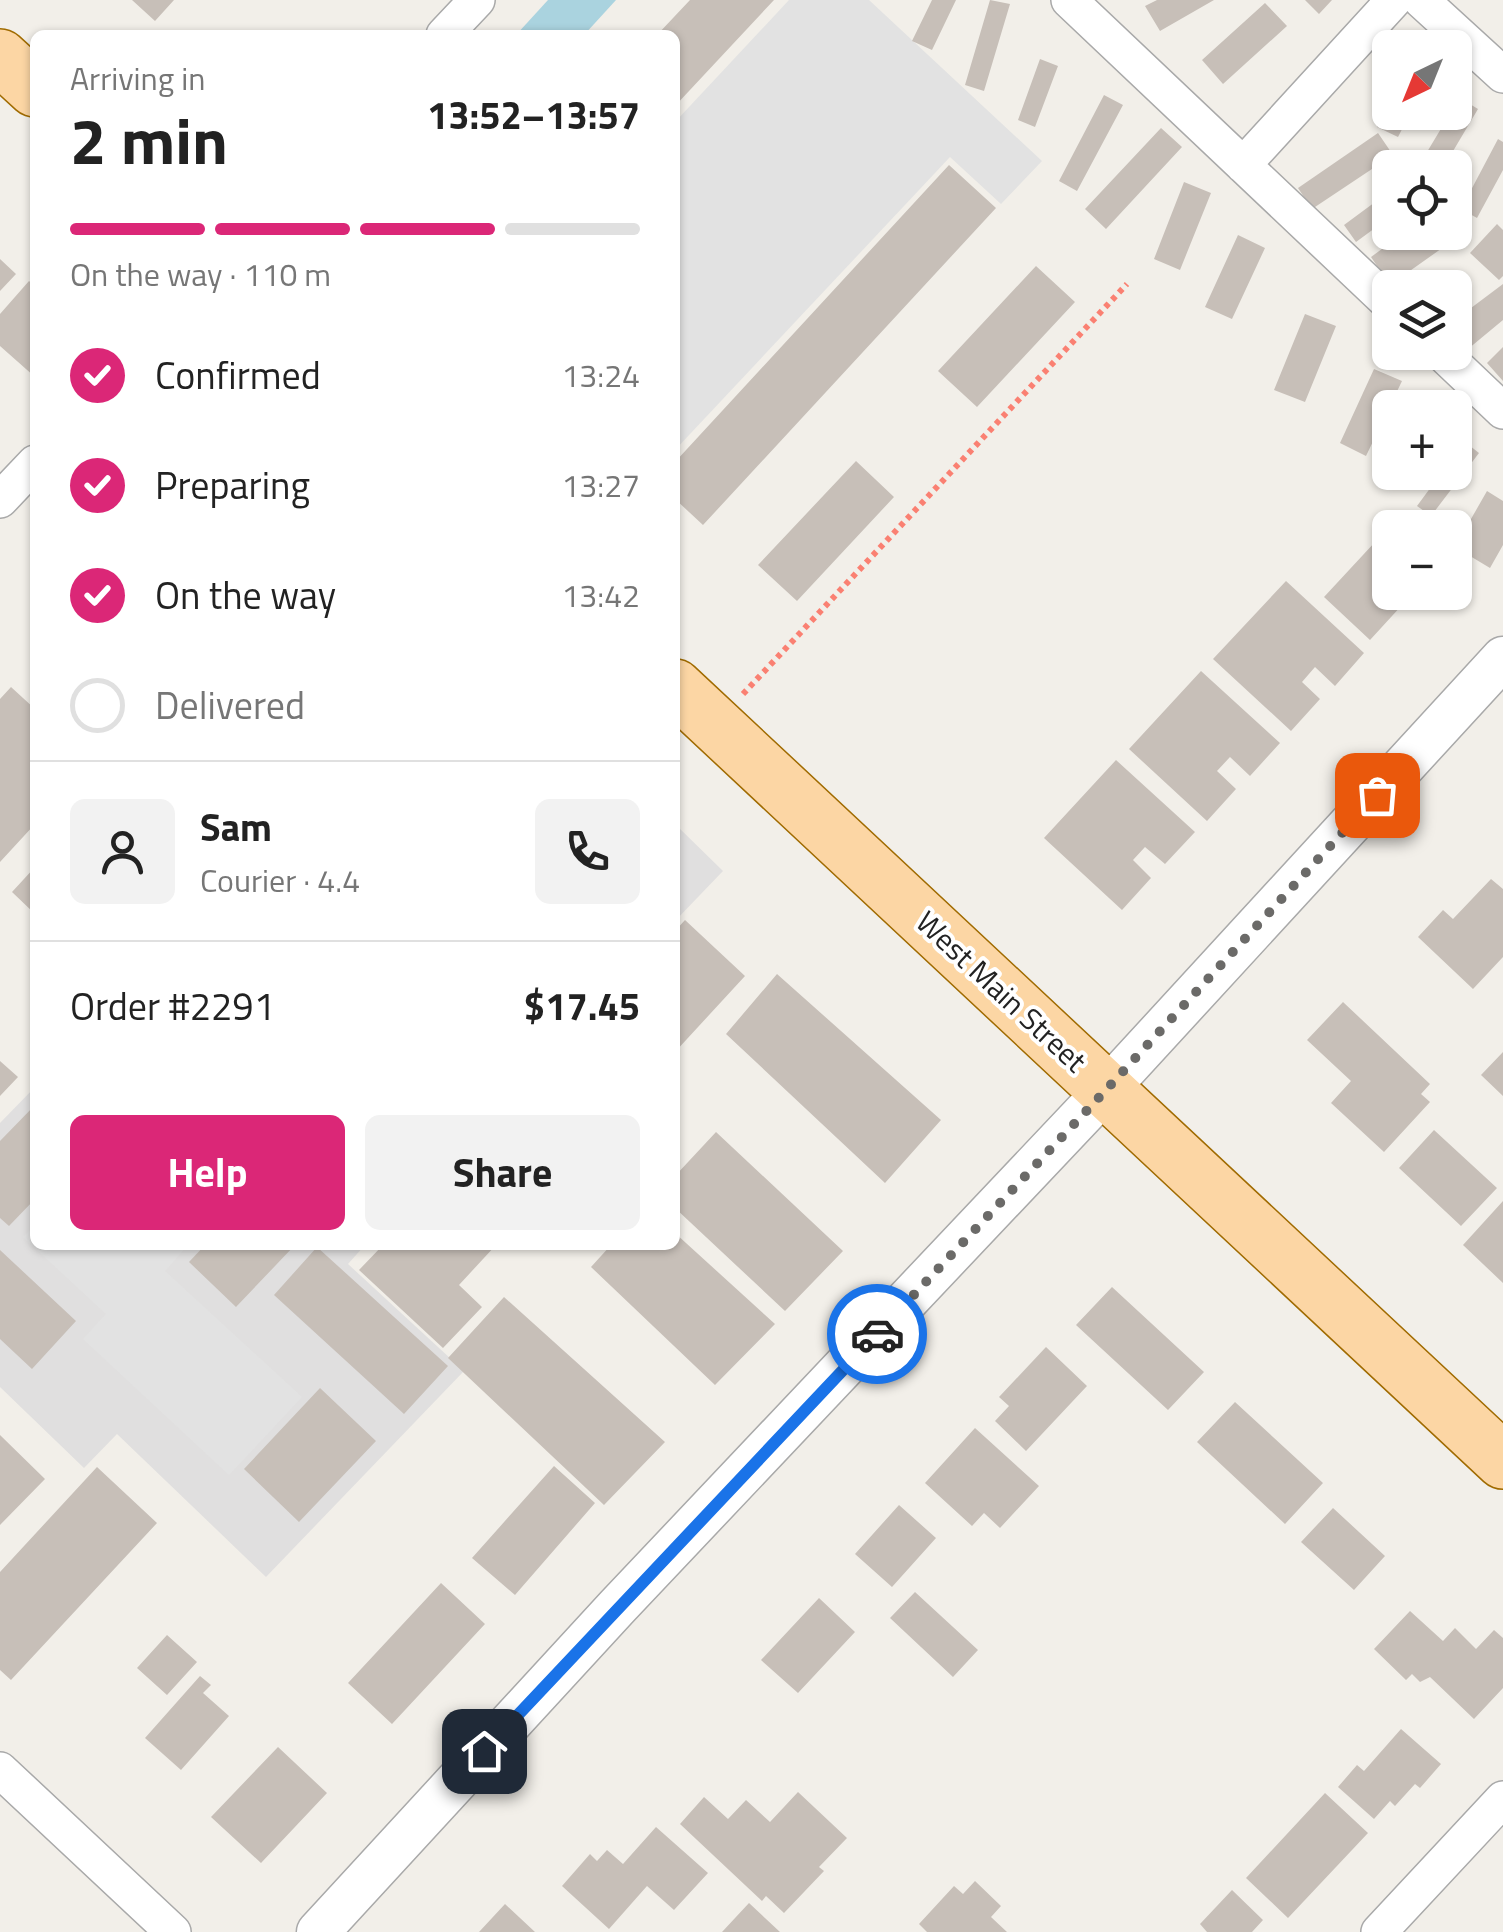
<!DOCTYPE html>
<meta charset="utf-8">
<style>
body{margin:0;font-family:"Titillium Web",sans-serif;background:#f2f2f2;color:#222;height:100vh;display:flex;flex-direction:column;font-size:38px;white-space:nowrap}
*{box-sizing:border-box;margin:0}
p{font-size:32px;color:#767676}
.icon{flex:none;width:55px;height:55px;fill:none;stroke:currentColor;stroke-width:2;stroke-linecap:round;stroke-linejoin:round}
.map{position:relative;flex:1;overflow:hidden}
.drawer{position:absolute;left:30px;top:30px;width:650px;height:1220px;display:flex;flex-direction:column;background:#fff;border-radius:15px;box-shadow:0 2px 8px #0004}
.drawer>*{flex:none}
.needle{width:65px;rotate:223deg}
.buttons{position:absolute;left:1372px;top:30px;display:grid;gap:20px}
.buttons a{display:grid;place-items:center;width:100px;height:100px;border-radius:15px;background:#fff;box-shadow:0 2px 8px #0004;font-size:50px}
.pin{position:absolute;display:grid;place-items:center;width:85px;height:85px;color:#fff;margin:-42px;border-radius:20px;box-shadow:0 5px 15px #0006}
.courier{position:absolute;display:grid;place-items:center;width:100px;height:100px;margin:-50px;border:8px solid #1a73e8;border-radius:50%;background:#fff;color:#222;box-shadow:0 2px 12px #0007}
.headline em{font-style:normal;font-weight:700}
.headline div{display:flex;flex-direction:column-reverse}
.headline{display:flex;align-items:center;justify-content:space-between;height:170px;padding:0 40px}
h1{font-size:65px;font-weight:700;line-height:75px}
.bar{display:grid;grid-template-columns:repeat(4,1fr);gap:15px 10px;align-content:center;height:120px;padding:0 40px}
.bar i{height:12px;border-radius:8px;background:#e0e0e0}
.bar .selected{background:#db2777}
.bar p{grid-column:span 4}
.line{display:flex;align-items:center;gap:25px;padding:0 40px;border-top:2px solid #e0e0e0}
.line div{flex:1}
.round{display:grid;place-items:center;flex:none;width:105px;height:105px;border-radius:15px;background:#f2f2f2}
ol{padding:0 40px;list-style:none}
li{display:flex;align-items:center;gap:30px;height:110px}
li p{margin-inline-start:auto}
li .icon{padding:10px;border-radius:50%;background:#db2777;color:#fff;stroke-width:4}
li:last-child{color:#767676}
li i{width:55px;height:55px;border:5px solid #e0e0e0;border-radius:50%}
.primary-button{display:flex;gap:20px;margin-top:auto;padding:20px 40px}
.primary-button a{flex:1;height:115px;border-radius:15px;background:#db2777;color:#fff;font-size:40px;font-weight:700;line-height:115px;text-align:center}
.primary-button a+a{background:#f2f2f2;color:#222}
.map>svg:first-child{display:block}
.residential{fill:#e0dfdf}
.parking{fill:#e2e2e2}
.water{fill:#aad3df}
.building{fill:#c7bfb8}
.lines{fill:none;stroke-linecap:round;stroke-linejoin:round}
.minor-casing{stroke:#a9a9a9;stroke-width:38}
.tertiary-casing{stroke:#a9a9a9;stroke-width:45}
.primary-casing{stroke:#a06b00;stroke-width:58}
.path{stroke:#fa8072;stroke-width:6;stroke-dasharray:5 5;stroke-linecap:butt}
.minor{stroke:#fff;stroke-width:35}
.tertiary{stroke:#fff;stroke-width:42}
.primary{stroke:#fcd6a4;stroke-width:55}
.done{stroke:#6b6a68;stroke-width:10;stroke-dasharray:0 18}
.route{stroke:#1a73e8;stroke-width:12}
.labels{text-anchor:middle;stroke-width:8;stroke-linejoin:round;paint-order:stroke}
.street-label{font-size:30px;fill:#222;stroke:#fff}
</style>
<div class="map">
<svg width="1503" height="1932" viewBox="0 0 1503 1932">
<rect width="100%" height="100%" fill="#f2efe9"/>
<path class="residential" d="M675 824 723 871 675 921Z
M35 1087V1245H365L348 1264 464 1371 266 1577 117 1434 84 1468 0 1387V1123Z"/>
<path class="parking" d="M789 0H869L1042 161 1001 204 950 157 675 450V122Z
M35 1225V1245H188L165 1271 302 1397 229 1475 83 1339 106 1314 23 1237Z"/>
<path class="water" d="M548 0H616L584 35H516Z"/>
<path class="building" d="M132 0H174L155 21Z
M690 0H774L675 106V35H657Z
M932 0H956L932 50 912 41Z
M990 0 1010 4 984 91 965 85Z
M1157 0H1214L1160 31 1145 6Z
M1305 0H1332L1319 14Z
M1265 3 1287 26 1223 84 1202 60Z
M1040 59 1058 66 1035 127 1018 120Z
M1104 95 1123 105 1077 191 1059 181Z
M1460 98 1478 109 1443 168H1430L1421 162 1451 112H1455Z
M1390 102V112H1411L1398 137 1377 127Z
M1161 128 1182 147 1106 229 1085 209Z
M1378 133 1393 155 1312 209 1298 188Z
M1498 139 1503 142V170L1477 218 1461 209Z
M949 165 996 208 703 525 675 499V462Z
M1184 182 1211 193 1180 270 1154 259Z
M1390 191V217L1356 242 1344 225Z
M1455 219 1462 234 1390 285 1371 257 1405 232H1455Z
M1497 224 1503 230V276L1499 280 1470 253Z
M1238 235 1265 248 1232 319 1205 307Z
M0 259 16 274 0 291Z
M1036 266 1075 302 977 407 938 371Z
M29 281 35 286V377L0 346V314Z
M1503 284V320L1468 349 1455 333V320Z
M1305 314 1336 326 1305 402 1274 390Z
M1503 347V381L1487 363Z
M1374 369 1402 381 1366 456 1340 443Z
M1465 442 1479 453 1431 516 1417 506 1442 472H1455V455Z
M856 461 894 497 797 601 758 565Z
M1487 491 1503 501V545L1490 568 1455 547Z
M1401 514 1415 528H1390V592H1414L1370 640 1324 597Z
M1286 581 1364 653 1335 686 1315 667 1302 682 1320 699 1291 731 1213 659Z
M1201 671 1280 743 1250 776 1230 757 1217 771 1236 789 1207 821 1129 749Z
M11 687 35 709V824L0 862V699Z
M1116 760 1195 832 1165 864 1145 847 1133 860 1151 878 1122 910 1044 838Z
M35 867V914L12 892Z
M1491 879 1503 889V957L1473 989 1418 937 1443 910 1453 919Z
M685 920 745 976 675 1052V931Z
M777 974 941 1120 885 1183 726 1034Z
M1343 1002 1430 1084 1421 1094 1430 1102 1384 1152 1331 1103 1351 1081 1307 1040Z
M1503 1052V1096L1481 1075Z
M0 1061 18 1077 0 1096Z
M35 1105V1199L9 1226 0 1218V1141Z
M1434 1130 1497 1188 1461 1226 1399 1168Z
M716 1132 843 1251 785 1311 675 1208V1176Z
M1503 1201V1283L1463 1245Z
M675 1233 775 1324 715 1385 591 1267 611 1245H675Z
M205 1245H295L236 1307 189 1262Z
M383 1245H496L459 1285 482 1307 443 1348 359 1270Z
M317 1247 448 1366 404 1414 274 1295Z
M0 1250 76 1321 32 1369 0 1339Z
M1112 1287 1204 1372 1168 1410 1076 1325Z
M504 1297 665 1442 604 1505 448 1358Z
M1046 1347 1087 1386 1026 1451 995 1421 1009 1406 999 1397Z
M320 1388 376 1441 299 1522 244 1469Z
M1235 1402 1323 1483 1285 1524 1197 1442Z
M975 1428 1039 1486 1000 1528 984 1513 972 1526 925 1483Z
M0 1435 45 1479 0 1525Z
M554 1466 595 1503 515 1595 472 1558Z
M97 1467 157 1523 11 1680 0 1670V1572Z
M899 1505 936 1538 892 1587 855 1554Z
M1333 1508 1385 1556 1354 1590 1301 1542Z
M441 1583 485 1624 392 1724 348 1683Z
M915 1592 978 1650 953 1677 890 1618Z
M819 1598 855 1632 798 1693 761 1660Z
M1410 1611 1443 1641 1455 1628 1476 1649 1494 1630 1503 1638V1688L1474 1719 1430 1677 1420 1682 1412 1674 1406 1680 1374 1649Z
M167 1635 197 1662 167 1695 137 1668Z
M200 1676 211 1685 203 1693 229 1716 181 1770 145 1738Z
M1401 1729 1441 1764 1420 1788 1415 1784 1395 1806 1390 1801 1374 1819 1338 1787 1357 1765 1364 1771Z
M278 1747 327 1793 261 1863 211 1817Z
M798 1792 847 1838 819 1867 824 1871 784 1913 766 1896 762 1901 680 1824 704 1797 728 1819 746 1800 770 1822Z
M1325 1793 1368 1833 1288 1918 1246 1878Z
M656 1827 708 1873 674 1910 647 1886 609 1929 562 1886 590 1854 597 1861 607 1850 623 1864Z
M975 1881 1001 1906 991 1917 1007 1932H927L919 1924 954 1886 963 1894Z
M1232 1890 1263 1920 1252 1932H1207L1200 1924Z
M749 1903 780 1932H722Z
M505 1904 535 1932H479Z"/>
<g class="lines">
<g class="minor-casing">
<path id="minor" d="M1069 0 1390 304
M1421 0 1503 75
M444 35 477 0
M1243 165 1394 0
M1441 352 1503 411
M0 500 35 463
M0 1770 173 1932
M1379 1932 1503 1799"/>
</g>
<g class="tertiary-casing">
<path id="tertiary" d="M318 1932 617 1607 1106 1090 1503 658"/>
</g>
<g class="primary-casing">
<path id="primary" d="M0 57 35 89
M675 687 1503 1461"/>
</g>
<path class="path" d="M743 694 1127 284"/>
<use href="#minor" class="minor"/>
<use href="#tertiary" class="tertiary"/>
<use href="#primary" class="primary"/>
</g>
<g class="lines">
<path class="done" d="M877 1334 1106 1090 1377 795"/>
<path class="route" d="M484 1751 877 1334"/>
</g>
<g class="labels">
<g class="street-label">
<text transform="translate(1001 992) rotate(43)" y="10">West Main Street</text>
</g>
</g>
</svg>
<div class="buttons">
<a><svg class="needle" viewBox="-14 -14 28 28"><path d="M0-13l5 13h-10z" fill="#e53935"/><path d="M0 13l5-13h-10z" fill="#767676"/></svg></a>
<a><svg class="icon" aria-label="locate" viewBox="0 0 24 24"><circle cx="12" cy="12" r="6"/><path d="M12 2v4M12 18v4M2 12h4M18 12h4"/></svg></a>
<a><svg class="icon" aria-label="layers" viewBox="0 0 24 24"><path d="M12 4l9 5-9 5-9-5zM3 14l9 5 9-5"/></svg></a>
<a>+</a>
<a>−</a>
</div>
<div class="pin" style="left:1377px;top:795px;background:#ea580c"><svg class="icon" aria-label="bag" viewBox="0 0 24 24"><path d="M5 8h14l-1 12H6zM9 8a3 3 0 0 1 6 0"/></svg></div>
<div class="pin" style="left:484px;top:1751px;background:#1f2937"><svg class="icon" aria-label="home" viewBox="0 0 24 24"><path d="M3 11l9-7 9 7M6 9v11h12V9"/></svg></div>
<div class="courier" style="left:877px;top:1334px"><svg class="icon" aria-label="car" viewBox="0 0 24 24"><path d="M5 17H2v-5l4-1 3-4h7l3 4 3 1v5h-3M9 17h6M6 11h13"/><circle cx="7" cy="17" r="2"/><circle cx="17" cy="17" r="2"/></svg></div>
<section class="drawer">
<div class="headline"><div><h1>2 min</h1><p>Arriving in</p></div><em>13:52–13:57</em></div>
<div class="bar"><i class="selected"></i><i class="selected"></i><i class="selected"></i><i></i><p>On the way · 110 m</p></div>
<ol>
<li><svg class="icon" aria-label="check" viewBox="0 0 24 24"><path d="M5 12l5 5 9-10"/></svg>Confirmed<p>13:24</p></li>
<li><svg class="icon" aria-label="check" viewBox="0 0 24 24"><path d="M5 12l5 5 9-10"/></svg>Preparing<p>13:27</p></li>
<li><svg class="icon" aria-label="check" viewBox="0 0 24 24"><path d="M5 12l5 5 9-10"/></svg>On the way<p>13:42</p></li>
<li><i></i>Delivered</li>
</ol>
<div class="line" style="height:180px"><a class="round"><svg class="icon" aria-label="person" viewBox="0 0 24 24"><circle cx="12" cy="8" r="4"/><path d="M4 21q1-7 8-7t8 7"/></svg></a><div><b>Sam</b><p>Courier · 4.4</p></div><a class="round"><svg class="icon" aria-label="phone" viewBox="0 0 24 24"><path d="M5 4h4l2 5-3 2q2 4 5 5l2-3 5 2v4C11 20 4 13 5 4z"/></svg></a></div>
<div class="line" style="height:130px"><div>Order #2291</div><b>$17.45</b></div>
<div class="primary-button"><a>Help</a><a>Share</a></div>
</section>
</div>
